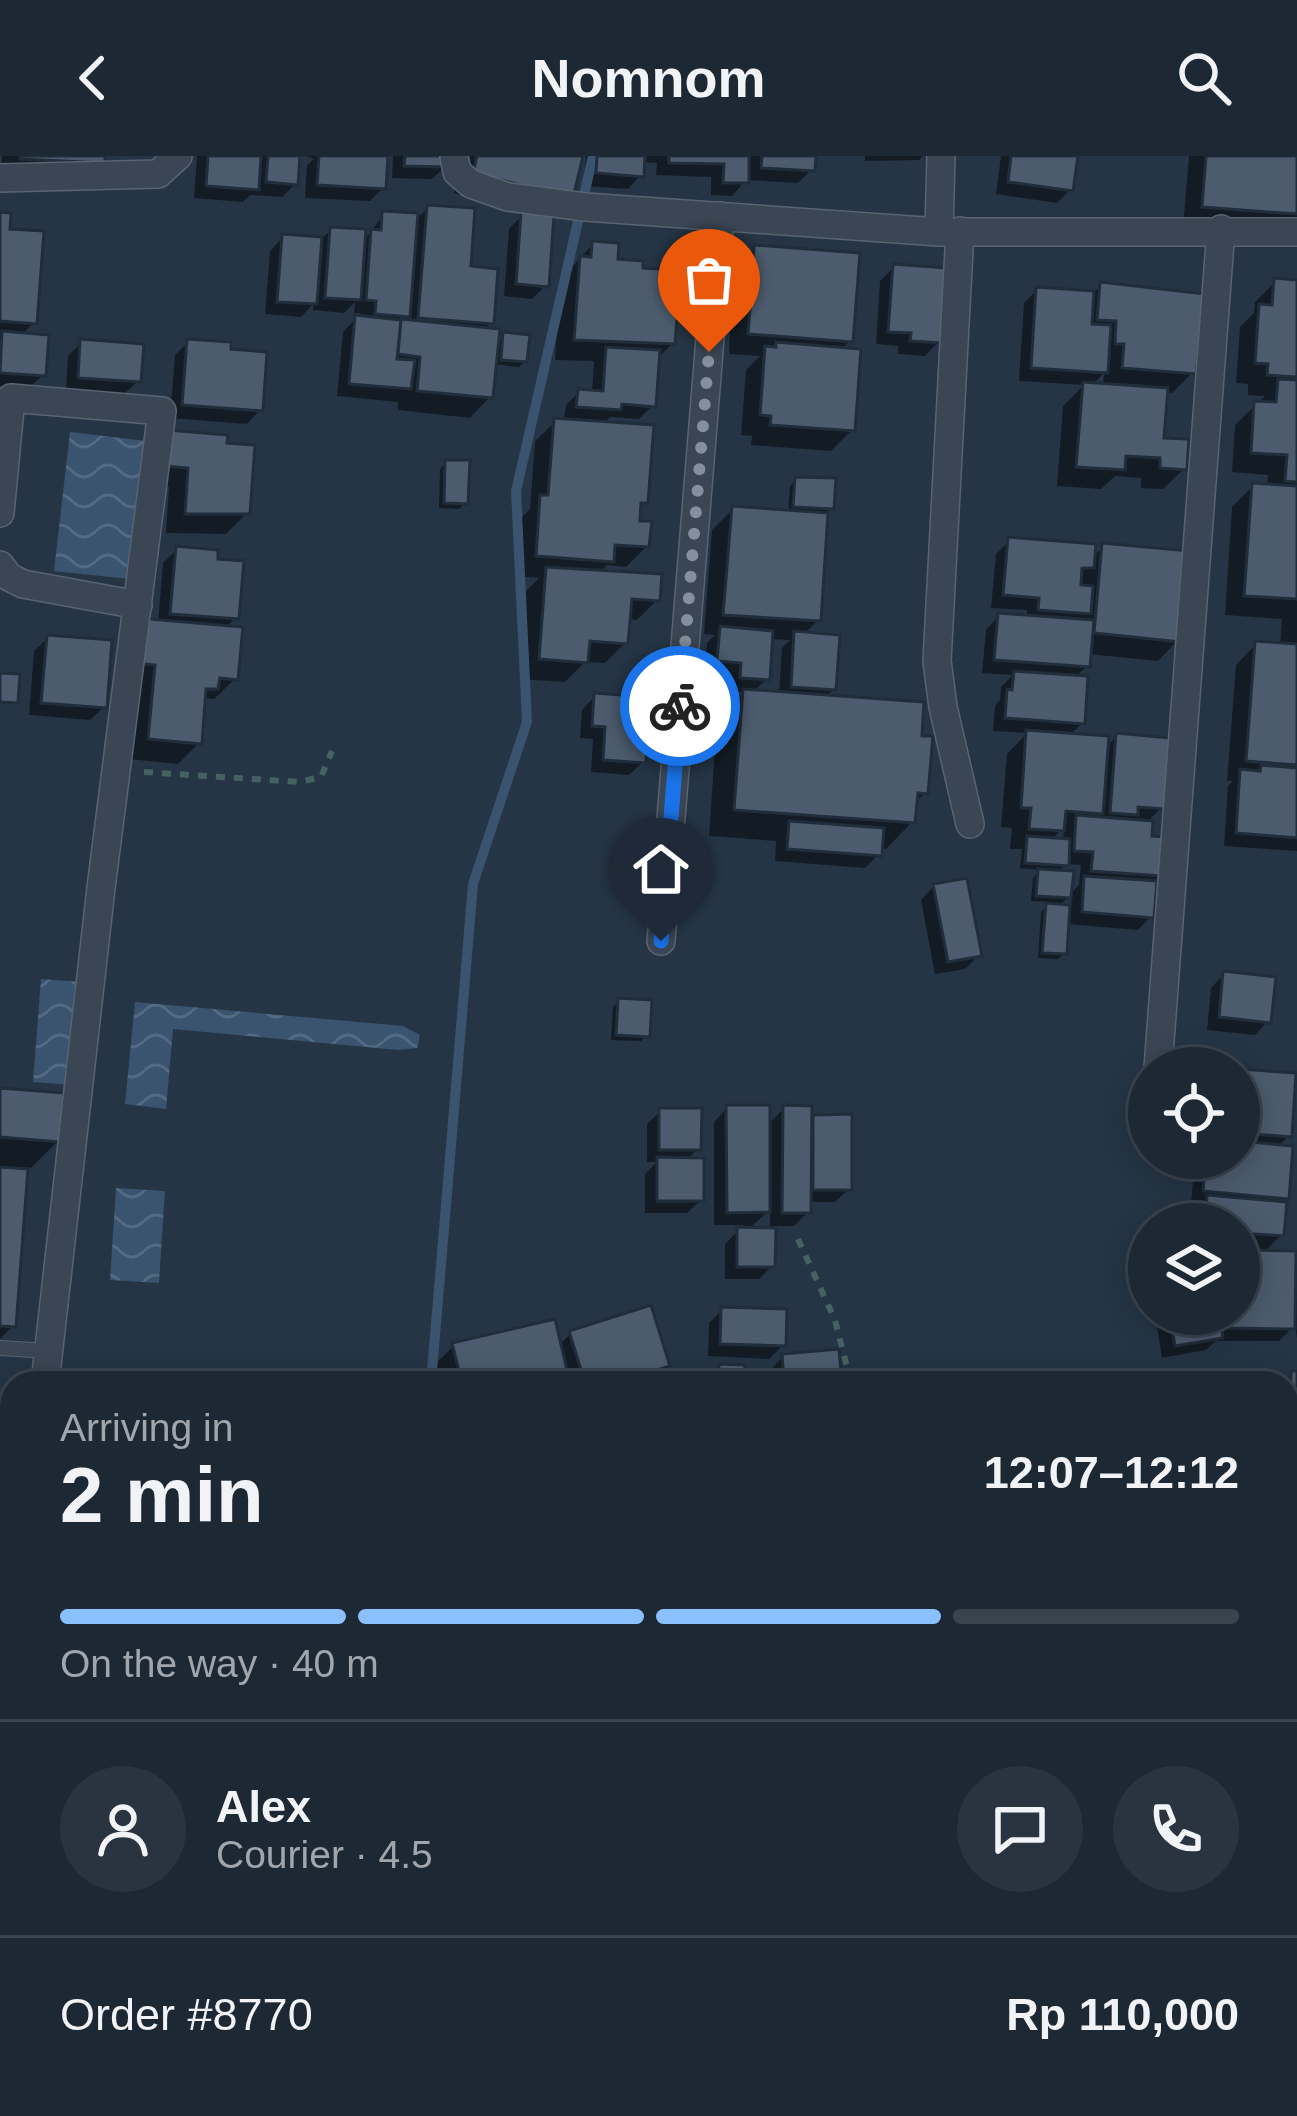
<!DOCTYPE html>
<meta charset="utf-8">
<style>
body{margin:0;font-family:Helvetica,sans-serif;background:#293440;color:#f1f3f6;height:100vh;display:flex;flex-direction:column;font-size:45px;white-space:nowrap}
*{box-sizing:border-box;margin:0}
p{font-size:39px;color:#a0a6ac}
.icon{flex:none;width:66px;height:66px;fill:none;stroke:currentColor;stroke-width:2;stroke-linecap:round;stroke-linejoin:round}
.map{position:relative;flex:1;overflow:hidden}
.sheet{position:absolute;left:0px;top:1215px;width:1299px;height:747px;display:flex;flex-direction:column;background:#1c2834;border-radius:36px 36px 0 0;box-shadow:0 6px 30px #0003,0 0 0 3px #3a444f}
.sheet>*{flex:none}
.buttons{position:absolute;left:1128px;top:891px;display:grid;gap:24px}
.buttons a{display:grid;place-items:center;width:132px;height:132px;border-radius:50%;background:#1c2834;box-shadow:0 6px 30px #0003,0 0 0 3px #3a444f;font-size:60px}
.pin{position:absolute;display:grid;place-items:center;width:102px;height:102px;color:#fff;margin:-123px -51px;border-radius:50% 50% 50% 0;rotate:-45deg;box-shadow:0 0 12px #0007}
.pin .icon{rotate:45deg}
.courier{position:absolute;display:grid;place-items:center;width:120px;height:120px;margin:-60px;border:9px solid #1a73e8;border-radius:50%;background:#fff;color:#222;box-shadow:0 3px 15px #0007}
.summary em{font-style:normal;font-weight:700}
.summary div{display:flex;flex-direction:column-reverse}
.summary{display:flex;align-items:center;justify-content:space-between;height:204px;padding:0 60px}
h1{font-size:78px;font-weight:700;line-height:90px}
.bar{display:grid;grid-template-columns:repeat(4,1fr);gap:18px 12px;align-content:center;height:144px;padding:0 60px}
.bar i{height:15px;border-radius:9px;background:#3a444f}
.bar .selected{background:#8bc0ff}
.bar p{grid-column:span 4}
.line{display:flex;align-items:center;gap:30px;padding:0 60px;border-top:3px solid #3a444f}
.line div{flex:1}
.round{display:grid;place-items:center;flex:none;width:126px;height:126px;border-radius:63px;background:#293440}
header{display:flex;justify-content:space-between;align-items:center;height:156px;padding:0 60px;background:#1c2834;font-size:54px;font-weight:700}
.map>svg:first-child{display:block}
.park{fill:url(#park-crowns)}
.water{fill:url(#water-waves)}
.shadow{fill:#0007;fill-rule:evenodd}
.lines{fill:none;stroke-linecap:round;stroke-linejoin:round}
.stream{stroke:#3a536e;stroke-width:10}
.building{fill:#4c5c6e;stroke:#202d3b;stroke-width:3}
.lane-casing{stroke:#586471;stroke-width:16}
.street-casing{stroke:#586471;stroke-width:30}
.primary-casing{stroke:#465260;stroke-width:48}
.path{stroke:#466161;stroke-width:6;stroke-dasharray:9 9;stroke-linecap:butt}
.lane{stroke:#3a4654;stroke-width:14}
.street{stroke:#3a4654;stroke-width:27}
.primary{stroke:#586674;stroke-width:45}
.done{stroke:#84909d;stroke-width:12;stroke-dasharray:0 21.6}
.route{stroke:#1a73e8;stroke-width:15}
</style>
<header><svg class="icon" aria-label="back" viewBox="0 0 24 24"><path d="M15 5l-7 7 7 7"/></svg>Nomnom<svg class="icon" aria-label="search" viewBox="0 0 24 24"><circle cx="10" cy="10" r="6"/><path d="M15 15l6 6"/></svg></header>
<div class="map">
<svg width="1297" height="1960" viewBox="0 0 1297 1960">
<defs>
<pattern id="park-crowns" width="20" height="18" patternUnits="userSpaceOnUse" patternTransform="scale(3)"><rect width="20" height="18" fill="#274445"/><path d="M2 6a3 3 0 1 1 6 0M12 15a3 3 0 1 1 6 0" fill="none" stroke="#445d5f"/></pattern>
<pattern id="water-waves" width="16" height="10" patternUnits="userSpaceOnUse" patternTransform="scale(3)"><rect width="16" height="10" fill="#3a536e"/><path d="M0 5q4-4 8 0t8 0" fill="none" stroke="#546a82"/></pattern>
</defs>
<rect width="100%" height="100%" fill="#253545"/>
<path class="park" d="M0 1492H12V1950H299L302 1960H0Z"/>
<path class="water" d="M70 276 155 286 139 424 54 415Z
M41 823 81 826 73 929 33 926Z
M135 846 403 870 420 879 417 892 398 894 173 873 166 953 125 948Z
M116 1032 165 1035 159 1127 110 1124Z"/>
<path class="shadow" d="M2 0H102V5L1 23Z
M197 0H297L296 27 282 41 250 39 243 46 194 42Z
M306 0H386L383 32 370 45 305 42 307 9 314 3Z
M393 0H446V10L432 23 392 22Z
M463 0H580L551 60 546 129 532 143 504 140 509 73 526 55 454 37Z
M586 0H813L812 13 798 27 746 24 732 40 711 39V21L656 19 657 7 642 6 641 19 628 33 584 30Z
M865 0H923L919 4 865 5Z
M1001 0H1075L1070 34 1057 47 996 38Z
M1189 0H1297V65L1183 71Z
M428 52 468 113 491 167 484 174 496 189 505 179 525 205 519 211 493 208 490 241 470 262 398 254V246L337 240 343 176 361 157H354L355 146 344 157 313 154V148L301 161 265 158 270 95 283 81 320 84 331 74 362 87 384 58 414 65Z
M0 59 34 166 21 180 43 219 29 232 0 230Z
M593 88 615 106 673 187 656 204 653 249 639 263 610 261 603 268 645 346 638 354 637 367 647 390 626 411 607 409 599 417 658 443 637 464 628 463 626 486 605 507 585 506 565 526 520 523 526 435 539 422 517 420 521 362 530 353 535 285 556 265H564L566 249 579 236 592 237 594 205 555 204 560 124Z
M755 92 850 185 840 194 852 274 831 295 751 289 752 280 741 279 746 214 760 200 729 198 730 173 703 171 736 112Z
M894 111 938 186 925 200 898 198V190L876 188 880 125Z
M1275 126 1297 127V695L1224 690 1228 630 1233 625H1227L1236 509 1256 488 1280 490 1282 463 1225 459 1232 351 1253 330 1267 331 1268 319 1232 316 1235 269 1265 240 1248 239V228L1236 227 1240 171 1254 157 1255 146Z
M1101 129 1193 216 1172 237 1165 236 1161 284 1184 313 1163 333 1141 332V322L1115 320 1101 333 1057 330 1063 250 1084 229 1019 225 1024 147 1037 134 1092 138ZM1104 217 1103 231 1091 230Z
M82 186 138 225 124 238 66 234 68 200Z
M188 186 260 254 247 268 170 262 175 199Z
M169 277 247 357 226 378 166 377 169 331 146 329Z
M446 307 465 347 459 353 439 352 440 313Z
M796 324 831 352 825 358 818 464 803 479 834 533 825 542 919 583 925 637 914 648 912 666 886 693H879V698L865 712 775 705 776 685 709 680 717 563 744 536 728 535 729 519 705 518 707 487 715 479 704 478 712 374 733 353 788 357 790 330ZM770 483 790 484 782 492 779 538 753 536 767 523Z
M1009 385 1092 402 1104 390 1178 484 1158 505 1088 498 1087 510 1074 522 1082 567 1069 580 1105 592 1117 580 1162 651 1145 668 1160 719 1154 725 1151 760 1138 774 1066 768 1064 797 1058 803 1038 802 1041 756 1051 746 1031 745 1033 722 1041 714 1020 712 1022 693H1010L1012 672 1001 671 1007 598 1027 577 993 575 995 550 1000 544 1001 531 1013 519 982 517 986 474 999 460 1027 462V454L991 452 996 398ZM1064 671 1063 685H1050ZM1067 708 1081 709 1079 729 1068 740 1057 717ZM1072 737 1071 752 1058 751Z
M177 393 236 461 225 473 235 523 214 543 205 542 199 587 178 608 129 603 115 526 118 486 139 465 158 467 163 407Z
M48 482 104 551 90 564 29 559 34 495Z
M595 540 643 606 629 619 591 616 593 583 580 582 582 554Z
M934 730 979 799 965 813 935 818 921 744Z
M1224 818 1268 865 1255 879 1207 874 1211 832Z
M619 845 647 879 641 885 611 884 613 851Z
M1239 916 1289 980 1277 991 1286 1041 1278 1048 1281 1079 1263 1097 1297 1127V1183L1295 1169 1279 1185H1216L1206 1194 1162 1202 1155 1158H1239V1111L1258 1092 1239 1090V1068H1194L1195 1056 1202 1049 1191 1048 1195 1002H1239Z
M0 935 58 985 31 1012 25 1011 13 1170 0 1183Z
M727 952 767 970 784 952 808 962 849 961V1033L835 1046H808V1056L794 1070H773L772 1110 759 1123H725V1088L744 1069H714V966ZM770 1053V1075L748 1074Z
M661 955 698 992 686 1005 701 1044 687 1057H645V1018L657 1006H647V968Z
M722 1154 783 1189 769 1203 708 1200 709 1167Z
M570 1178 666 1209 648 1227H437L433 1210 454 1190H558Z
M783 1201 839 1227H771L770 1214Z
M1292 1218H1297V1270H1287V1227H1283Z
M1287 1315 1297 1316V1419L1293 1422 1297 1423V1458L1287 1457Z
M1287 1632H1297V1945L1289 1953 1246 1950H1287V1943H1294V1937H1287Z
M326 1950H475V1960H325Z
M543 1950H705L704 1960H543Z
M740 1950H873V1960H740Z
M915 1950H996V1960H909Z"/>
<g class="lines">
<path class="stream" d="M431 1227 473 728 527 566 516 335 593 0
M335 1950 337 1960"/>
</g>
<path class="building" d="M20 0H105V7L20 3Z
M208 0H261L259 34 206 30Z
M268 0H300L298 29 266 26Z
M319 0H388L386 33 317 29Z
M405 0H449V11L404 10Z
M477 0H583L573 42 473 17Z
M597 0H645L644 21 596 17Z
M669 0H749V27H723L724 8 669 7Z
M762 0H816L815 15 761 12Z
M1011 0H1078L1073 35 1008 26Z
M1206 0H1297V58L1202 51Z
M427 49 475 52 471 110 498 113 494 168 418 162Z
M382 55 418 57 410 161 375 158 376 145 366 144 371 73 381 74Z
M0 56 11 57 10 73 44 75 37 168 0 165Z
M521 56 554 59 549 131 516 128Z
M330 71 366 73 361 144 325 142Z
M282 78 322 81 317 148 277 146Z
M592 85 619 87 618 103 643 105V112L681 114 675 188 574 184 580 100 591 101Z
M754 89 860 97 853 186 748 178 750 153 722 151 725 108 753 110Z
M893 108 946 112 941 187 910 185 911 177 888 176Z
M1274 122 1297 124V221L1267 219 1268 208 1255 207 1259 148 1272 149Z
M1100 126 1206 138 1196 218 1122 212 1124 188H1115L1116 165 1097 164Z
M1036 131 1094 135 1092 168 1111 169 1108 217 1031 212Z
M355 159 401 164 397 203 415 204 411 233 349 228Z
M401 163 500 173 493 242 417 235 420 201 398 198Z
M2 175 49 179 46 220 0 217Z
M503 176 530 179 527 206 501 204Z
M80 183 144 188 141 226 78 222Z
M187 183 231 186V193L267 196 263 255 182 249Z
M776 186 861 193 855 275 770 269 771 260 760 259 765 190 776 191Z
M606 191 660 194 656 251 622 248 621 254 576 251 578 233 603 235Z
M1278 223 1297 224V326L1285 325 1287 299 1251 297 1254 245 1276 246Z
M1083 226 1168 232 1164 282 1189 283 1187 314 1160 312V302L1126 300 1125 314 1076 311Z
M554 262 654 269 648 347H641L640 365H652L649 391 615 389 614 406 536 400 540 339H548Z
M168 274 228 279 227 287 255 289 250 358H185L188 312 165 310Z
M445 304H470L468 348 444 347Z
M795 321 836 322 834 353 793 351Z
M1252 327 1297 330V443L1244 440Z
M732 350 828 357 821 465 723 459Z
M1008 381 1096 388 1094 412H1082L1081 429 1093 430 1091 458 1038 454 1039 442 1003 439Z
M1102 387 1190 395 1181 486 1094 477Z
M176 390 218 394V403L244 405 239 463 170 458Z
M546 411 662 418 660 445 632 443 628 488 590 485 588 507 539 503Z
M998 457 1094 464 1090 511 994 504Z
M138 462 243 471 238 524 220 522 218 533H206L202 588 148 583 155 509 134 507Z
M720 470 773 475 770 524 740 522 741 507 717 505Z
M794 475 840 479 836 534 791 531Z
M47 479 112 484 107 552 41 547Z
M1255 485 1297 488V609L1246 605Z
M1014 515 1088 520 1085 568 1005 562 1007 533 1012 534Z
M0 517 20 518 18 547 0 546Z
M743 533 924 546 922 580H933L928 638 918 637 915 667 734 654Z
M594 537 650 541 646 607 603 604 605 571 592 570Z
M1026 574 1109 580 1103 658 1066 655 1064 675 1029 673 1031 652H1021Z
M1116 577 1170 582 1165 653 1138 651V659L1110 657Z
M1261 609 1297 612V682L1236 677 1240 613 1260 615Z
M1076 659 1153 665 1152 680 1165 681 1163 720 1091 715 1093 696 1074 695Z
M789 665 884 672 882 700 787 693Z
M1027 680 1070 683 1069 710 1025 707Z
M1038 713 1074 715 1071 742 1036 740Z
M1084 720 1157 725 1154 762 1082 756Z
M967 722 982 800 948 806 933 728Z
M1046 747 1070 749 1067 798 1042 797Z
M1223 815 1276 821 1271 867 1219 861Z
M618 842 652 844 650 881 616 879Z
M1239 913 1296 917 1292 981 1239 977Z
M0 932 64 937 60 986 0 981Z
M726 949H770V1056L727 1057Z
M783 949 812 950 811 1057H782Z
M659 952H702L701 994H659Z
M852 958V1034H813V959Z
M1239 985 1293 990 1289 1043 1203 1035 1206 1002H1239Z
M657 1001 704 1002V1045H657Z
M0 1011 28 1013 16 1171 0 1170Z
M1207 1039 1287 1046 1284 1080 1239 1077V1068H1205Z
M737 1071 776 1072 775 1111H737Z
M1252 1094 1296 1095 1295 1173 1228 1172V1158H1239V1125H1251Z
M651 1149 670 1210 614 1227H585L569 1175Z
M721 1151 787 1153 786 1190 720 1188Z
M1170 1158H1219L1223 1182 1175 1190Z
M555 1163 570 1227H462L452 1187Z
M839 1193 842 1227H784L782 1198Z
M719 1208 745 1209 744 1227H718Z
M680 1214 685 1227H643Z
M1291 1215H1297V1257H1290Z
M1287 1273H1295V1307H1287Z
M1287 1312 1297 1313V1410L1287 1409Z
M1287 1419 1297 1420V1461L1287 1460Z
M1287 1629H1297V1674H1287Z
M1287 1680 1297 1681V1719H1287Z
M1287 1730 1297 1731V1795H1287Z
M1296 1806H1297V1880H1289Z
M1287 1890 1297 1891V1940H1287Z
M344 1950H478V1960H343Z
M555 1950H618V1960H554Z
M632 1950H708L707 1960H631Z
M758 1950H876V1960H758Z
M921 1950H999V1960H921Z"/>
<g class="lines">
<g class="lane-casing">
<path id="lane" d="M0 1192 48 1195
M0 1836 12 1833
M261 1950 263 1960"/>
</g>
<g class="street-casing">
<path id="street" d="M454 0 457 16 471 28 508 41 585 51 939 76H1297
M0 22 158 18 178 0
M960 75 937 505 943 551 970 668
M939 76 941 0
M0 357 11 242 162 255 101 732 45 1227
M0 409 9 421 23 428 138 449
M661 785 720 60
M1158 912 1221 73
M493 1960 495 1950
M714 1960 715 1950"/>
</g>
<g class="primary-casing">
<path id="primary" d="M0 1386 12 1387
M0 1458H12
M1287 1482H1297
M1287 1553H1297"/>
</g>
<path class="path" d="M144 616 299 626 321 621 332 595
M798 1083 835 1164 851 1227"/>
<use href="#lane" class="lane"/>
<use href="#street" class="street"/>
<use href="#primary" class="primary"/>
</g>
<g class="lines">
<path class="done" d="M680 550 709 196"/>
<path class="route" d="M661 785 680 550"/>
</g>
</svg>
<div class="buttons">
<a><svg class="icon" aria-label="locate" viewBox="0 0 24 24"><circle cx="12" cy="12" r="6"/><path d="M12 2v4M12 18v4M2 12h4M18 12h4"/></svg></a>
<a><svg class="icon" aria-label="layers" viewBox="0 0 24 24"><path d="M12 4l9 5-9 5-9-5zM3 14l9 5 9-5"/></svg></a>
</div>
<div class="pin" style="left:709px;top:196px;background:#ea580c"><svg class="icon" aria-label="bag" viewBox="0 0 24 24"><path d="M5 8h14l-1 12H6zM9 8a3 3 0 0 1 6 0"/></svg></div>
<div class="pin" style="left:661px;top:785px;background:#1f2937"><svg class="icon" aria-label="home" viewBox="0 0 24 24"><path d="M3 11l9-7 9 7M6 9v11h12V9"/></svg></div>
<div class="courier" style="left:680px;top:550px"><svg class="icon" aria-label="bike" viewBox="0 0 24 24"><circle cx="6" cy="16" r="4"/><circle cx="18" cy="16" r="4"/><path d="M6 16l4-8h5l3 8M10 8l3 8H6M13 5h3"/></svg></div>
<section class="sheet">
<div class="summary"><div><h1>2 min</h1><p>Arriving in</p></div><em>12:07–12:12</em></div>
<div class="bar"><i class="selected"></i><i class="selected"></i><i class="selected"></i><i></i><p>On the way · 40 m</p></div>
<div class="line" style="height:216px"><a class="round"><svg class="icon" aria-label="person" viewBox="0 0 24 24"><circle cx="12" cy="8" r="4"/><path d="M4 21q1-7 8-7t8 7"/></svg></a><div><b>Alex</b><p>Courier · 4.5</p></div><a class="round"><svg class="icon" aria-label="chat" viewBox="0 0 24 24"><path d="M4 5h16v11H9l-5 4z"/></svg></a><a class="round"><svg class="icon" aria-label="phone" viewBox="0 0 24 24"><path d="M5 4h4l2 5-3 2q2 4 5 5l2-3 5 2v4C11 20 4 13 5 4z"/></svg></a></div>
<div class="line" style="height:156px"><div>Order #8770</div><b>Rp 110,000</b></div>
</section>
</div>
